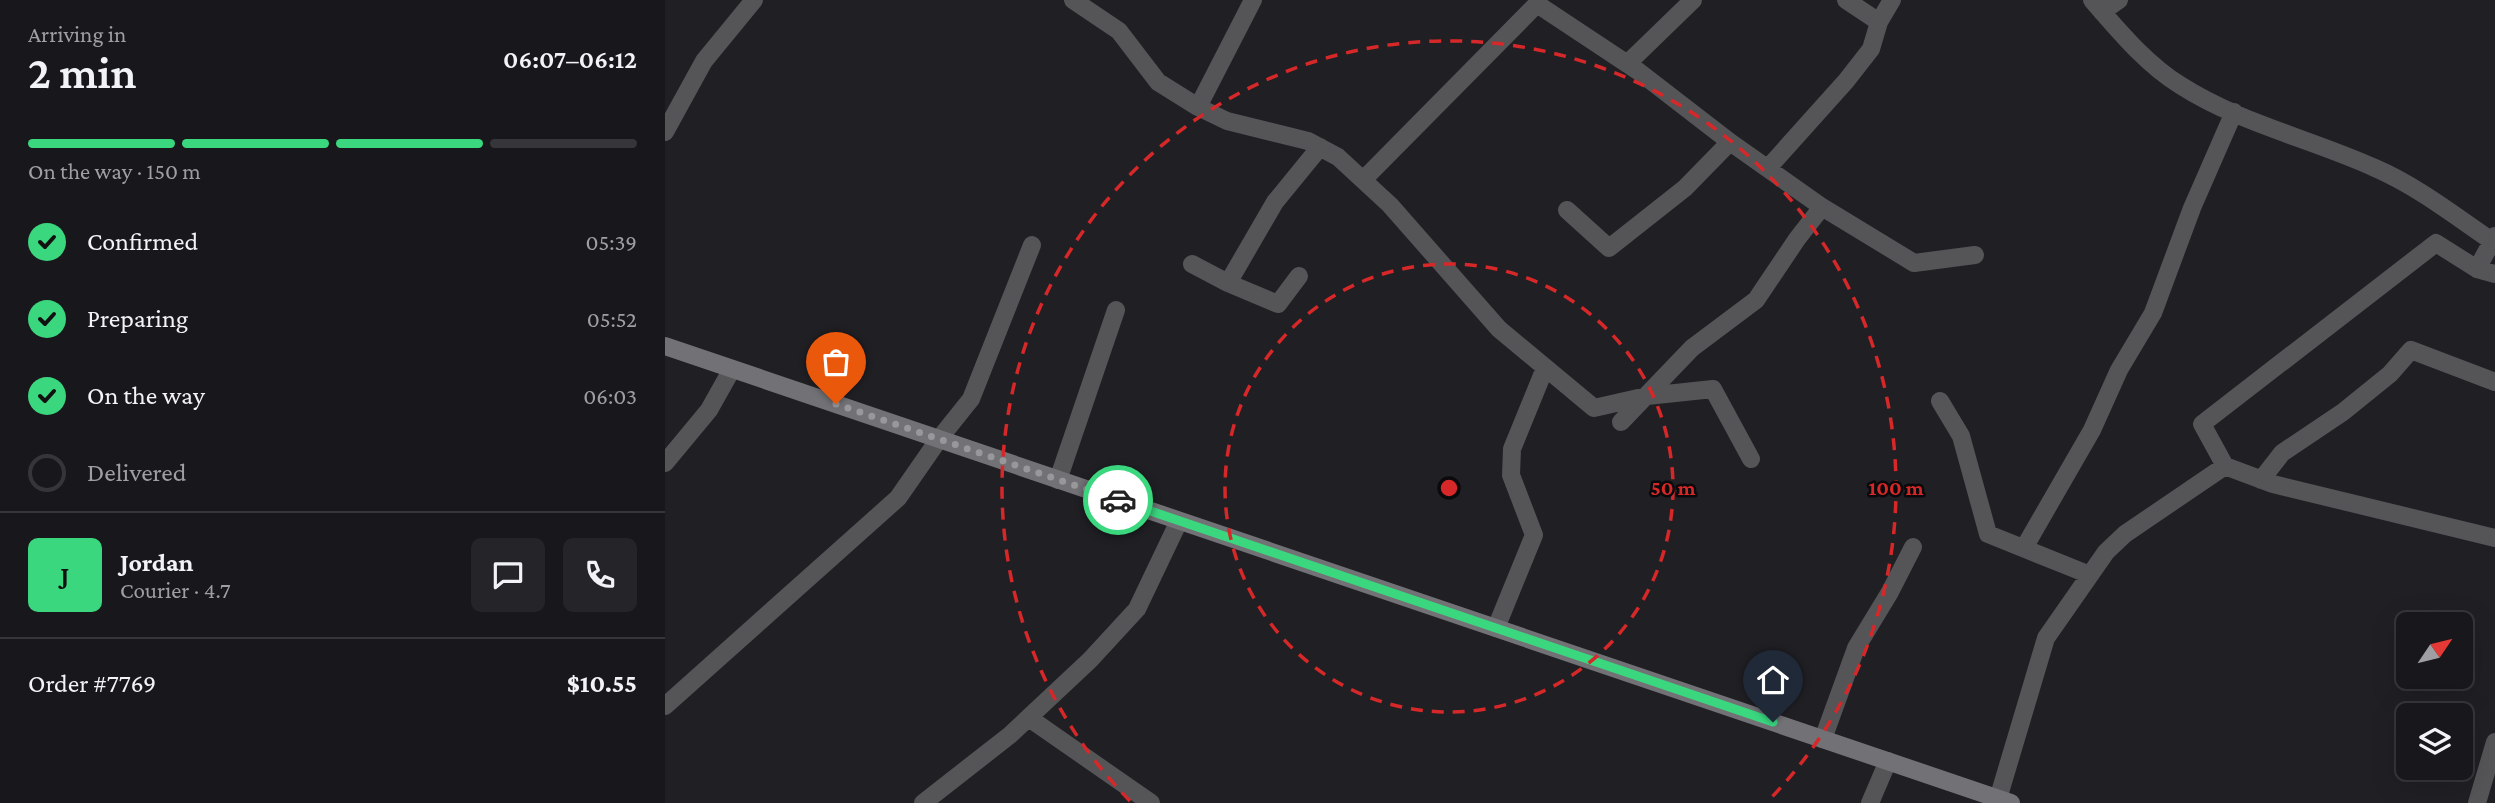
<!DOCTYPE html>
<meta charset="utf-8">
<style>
body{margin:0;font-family:"Crimson Pro",serif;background:#252428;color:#f1f3f6;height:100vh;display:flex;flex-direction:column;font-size:26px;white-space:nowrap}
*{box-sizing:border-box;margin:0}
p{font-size:23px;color:#9f9fa3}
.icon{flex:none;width:38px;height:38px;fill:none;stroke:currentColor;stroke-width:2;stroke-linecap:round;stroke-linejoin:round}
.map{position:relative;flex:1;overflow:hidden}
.side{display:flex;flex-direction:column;background:#18171b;width:665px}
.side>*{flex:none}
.needle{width:46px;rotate:55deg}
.controls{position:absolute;left:1731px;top:612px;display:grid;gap:14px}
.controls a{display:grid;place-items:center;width:77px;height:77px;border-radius:10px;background:#18171b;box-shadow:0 7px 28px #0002,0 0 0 2px #36363a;font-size:35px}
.pin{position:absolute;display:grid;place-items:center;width:60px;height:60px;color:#fff;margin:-72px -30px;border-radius:50% 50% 50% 0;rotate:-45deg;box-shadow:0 0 7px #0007}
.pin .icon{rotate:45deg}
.courier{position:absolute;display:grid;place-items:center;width:70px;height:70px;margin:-35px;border:5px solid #3ad77f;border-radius:50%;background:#fff;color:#222;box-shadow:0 2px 9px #0007}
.headline em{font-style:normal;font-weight:600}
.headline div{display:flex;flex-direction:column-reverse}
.headline{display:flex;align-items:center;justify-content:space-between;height:119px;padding:0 28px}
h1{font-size:46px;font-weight:600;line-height:52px}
.bar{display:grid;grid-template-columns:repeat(4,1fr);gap:10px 7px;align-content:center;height:84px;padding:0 28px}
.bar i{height:9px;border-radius:5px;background:#36363a}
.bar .current{background:#3ad77f}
.bar p{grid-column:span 4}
.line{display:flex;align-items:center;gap:18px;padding:0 28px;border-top:2px solid #36363a}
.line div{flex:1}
.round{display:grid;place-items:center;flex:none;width:74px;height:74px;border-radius:10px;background:#252428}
ol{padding:0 28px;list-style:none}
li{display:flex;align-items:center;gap:21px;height:77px}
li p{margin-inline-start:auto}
li .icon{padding:7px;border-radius:50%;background:#3ad77f;color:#111;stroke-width:4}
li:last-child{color:#9f9fa3}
li i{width:38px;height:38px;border:4px solid #36363a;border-radius:50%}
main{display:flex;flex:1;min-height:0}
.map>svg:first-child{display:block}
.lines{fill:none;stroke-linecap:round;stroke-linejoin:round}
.street{stroke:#555457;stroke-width:18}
.secondary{stroke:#727175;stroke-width:18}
.done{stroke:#98979a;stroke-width:7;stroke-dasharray:0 12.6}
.route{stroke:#3ad77f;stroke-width:9}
.ring{fill:none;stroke:#d62828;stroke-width:3.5;stroke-dasharray:12 9}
.centre{fill:#d62828;stroke:#0a090c;stroke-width:3.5}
.ring-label{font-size:21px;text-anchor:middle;font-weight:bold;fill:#d62828;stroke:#0a090c;stroke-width:5;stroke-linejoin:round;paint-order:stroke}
</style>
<main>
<section class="side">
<div class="headline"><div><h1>2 min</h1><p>Arriving in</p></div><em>06:07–06:12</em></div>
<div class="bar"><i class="current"></i><i class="current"></i><i class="current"></i><i></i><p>On the way · 150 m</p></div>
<ol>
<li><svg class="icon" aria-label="check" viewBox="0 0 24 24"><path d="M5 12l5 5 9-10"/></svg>Confirmed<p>05:39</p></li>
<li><svg class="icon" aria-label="check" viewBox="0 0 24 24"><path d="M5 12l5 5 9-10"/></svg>Preparing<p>05:52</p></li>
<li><svg class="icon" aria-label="check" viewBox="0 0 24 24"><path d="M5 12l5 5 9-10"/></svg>On the way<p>06:03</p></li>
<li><i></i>Delivered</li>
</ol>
<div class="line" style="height:126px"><b class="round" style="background:#3ad77f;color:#111">J</b><div><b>Jordan</b><p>Courier · 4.7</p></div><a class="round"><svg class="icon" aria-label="chat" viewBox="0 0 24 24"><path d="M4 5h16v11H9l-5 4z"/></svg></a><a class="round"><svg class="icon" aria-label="phone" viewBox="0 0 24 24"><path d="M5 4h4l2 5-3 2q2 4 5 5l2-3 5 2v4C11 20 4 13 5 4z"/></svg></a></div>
<div class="line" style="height:91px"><div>Order #7769</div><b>$10.55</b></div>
</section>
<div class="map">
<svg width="1830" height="803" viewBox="0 0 1830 803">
<rect width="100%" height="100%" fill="#201f24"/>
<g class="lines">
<path class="street" d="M408 0 454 31 493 82 533 107 562 121 643 141 673 157 725 205 834 329 929 408 982 396 1048 389 1086 459
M1181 0 1214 22
M1427 0C1453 30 1481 64 1515 85 1574 123 1646 139 1710 168 1752 186 1790 216 1827 241
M1437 12 1454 0
M962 64 1028 0
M533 107 588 0
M0 132 39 61 89 0
M1103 168 1181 81 1206 49 1214 22 1227 0
M698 180 872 4 973 71 1065 142 1157 207 1249 263 1310 255
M902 210 944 248 1020 188 1065 142
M1830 236 1812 269 1830 274
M527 264 563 283 613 304 634 276
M563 283 610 202 655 147
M1275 401 1296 436 1323 534 1425 575
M956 422 1027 348 1091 300 1132 239 1157 207
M0 463 44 410 67 369
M1560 466 1537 424 1771 243 1812 269
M393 480 451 310
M1596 480 1617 453 1678 412 1725 374 1746 350 1830 382
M1359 548 1427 430 1454 370 1488 313 1527 208 1569 112
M831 628 869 535 846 475 847 449 880 368
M0 706 233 498 274 439 306 399 367 245
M364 718 486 803
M1158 739 1191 648 1225 592 1248 547
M1333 799 1381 638 1441 552 1460 534 1560 466 1608 484 1830 538
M258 803 345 735 425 660 472 609 514 521
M1205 803 1223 761
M1812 803 1830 742"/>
<path class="secondary" d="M0 346 1346 803"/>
</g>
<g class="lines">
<path class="done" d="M171 404 453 500"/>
<path class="route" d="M453 500 1108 722"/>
</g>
<g class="ring">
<circle cx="784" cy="488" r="224"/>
<path d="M465 801A447 447 0 1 1 1103 801"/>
</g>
<circle cx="784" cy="488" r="10" class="centre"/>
<g class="ring-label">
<text x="1008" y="495">50 m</text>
<text x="1231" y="495">100 m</text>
</g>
</svg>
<div class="controls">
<a><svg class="needle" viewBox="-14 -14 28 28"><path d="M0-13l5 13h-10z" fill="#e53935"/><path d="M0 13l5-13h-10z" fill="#9f9fa3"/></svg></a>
<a><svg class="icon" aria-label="layers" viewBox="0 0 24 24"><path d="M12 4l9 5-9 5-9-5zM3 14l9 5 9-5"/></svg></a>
</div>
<div class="pin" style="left:171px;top:404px;background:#ea580c"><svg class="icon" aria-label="bag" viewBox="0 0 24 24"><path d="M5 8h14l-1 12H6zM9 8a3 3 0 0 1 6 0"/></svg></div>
<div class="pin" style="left:1108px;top:722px;background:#1f2937"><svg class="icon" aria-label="home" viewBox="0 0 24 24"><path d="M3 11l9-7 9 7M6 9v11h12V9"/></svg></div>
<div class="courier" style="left:453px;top:500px"><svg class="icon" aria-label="car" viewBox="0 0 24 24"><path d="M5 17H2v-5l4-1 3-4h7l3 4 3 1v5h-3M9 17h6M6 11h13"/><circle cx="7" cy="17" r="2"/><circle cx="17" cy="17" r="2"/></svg></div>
</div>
</main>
